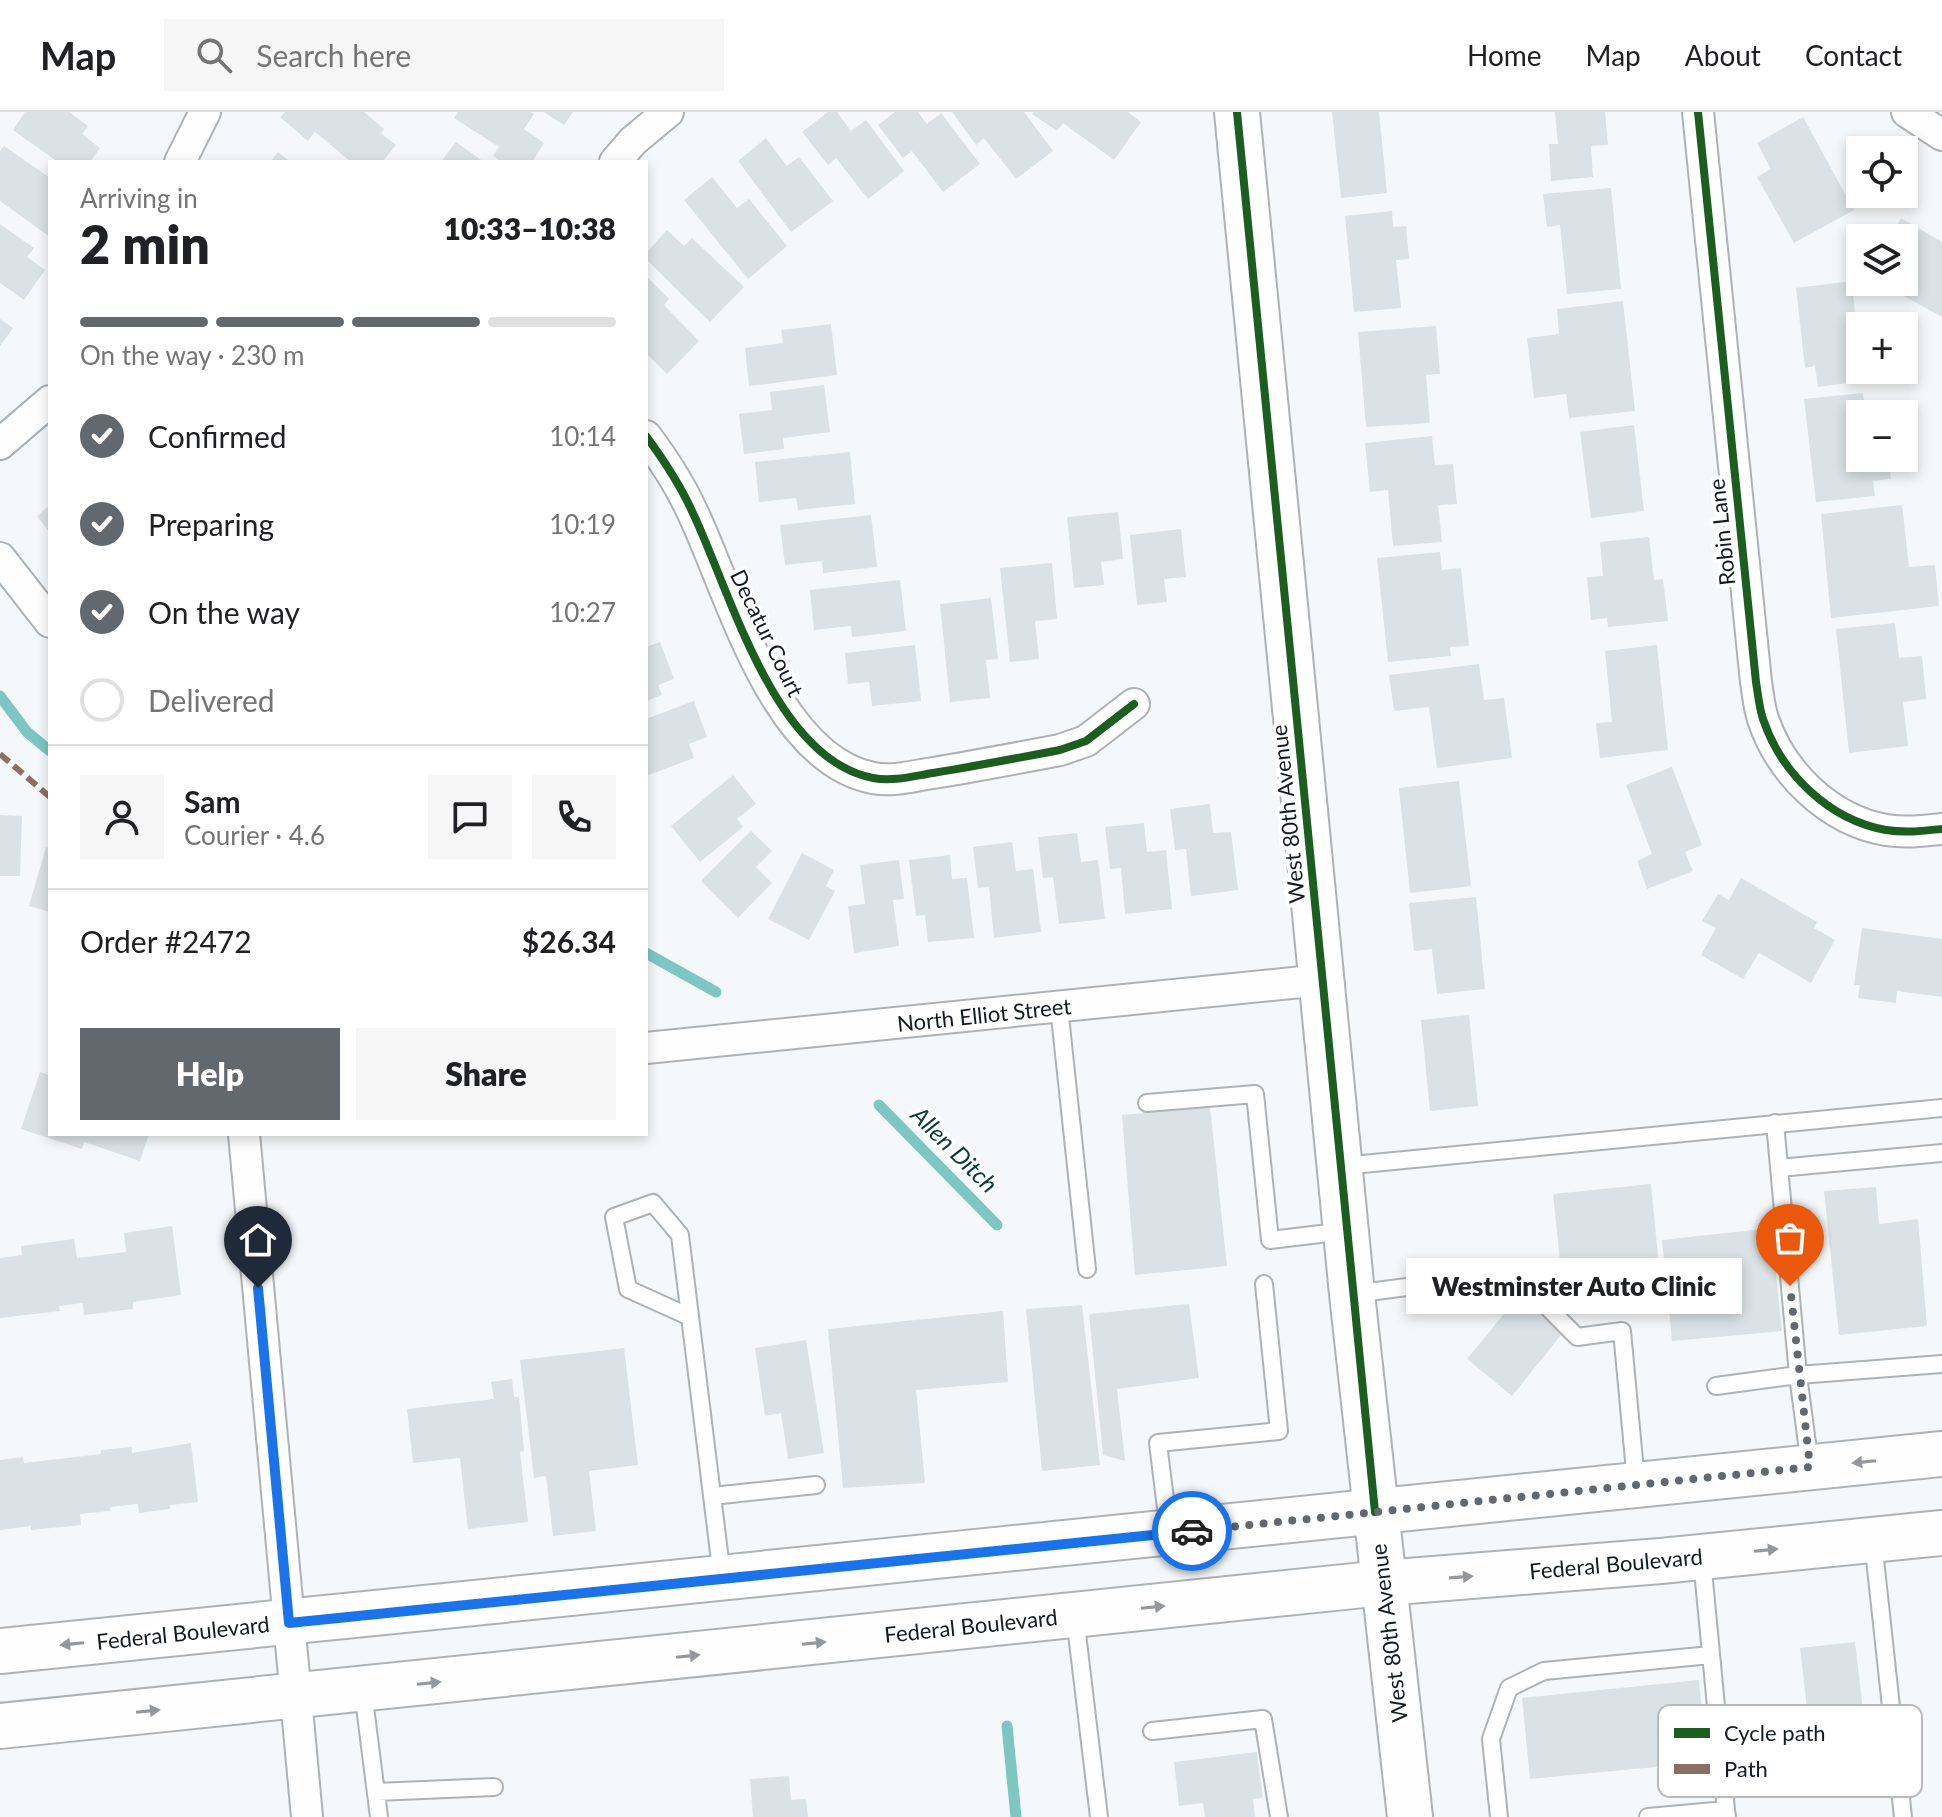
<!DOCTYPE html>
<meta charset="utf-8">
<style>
body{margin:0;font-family:Lato,sans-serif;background:#f6f6f6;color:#202124;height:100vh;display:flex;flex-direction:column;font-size:30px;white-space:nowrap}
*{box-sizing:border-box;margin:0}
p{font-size:26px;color:#757577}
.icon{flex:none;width:44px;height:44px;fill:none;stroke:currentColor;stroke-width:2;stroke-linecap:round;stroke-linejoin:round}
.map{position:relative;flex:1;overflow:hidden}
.side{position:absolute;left:48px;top:48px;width:600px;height:976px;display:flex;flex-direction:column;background:#fff;border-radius:0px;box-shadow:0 4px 12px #0003}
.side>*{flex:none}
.buttons{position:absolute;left:1846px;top:24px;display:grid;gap:16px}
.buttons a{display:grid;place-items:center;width:72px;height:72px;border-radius:0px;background:#fff;box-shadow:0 4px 12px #0003;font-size:40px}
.pin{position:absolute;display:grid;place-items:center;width:68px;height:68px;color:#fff;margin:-82px -34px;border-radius:50% 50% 50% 0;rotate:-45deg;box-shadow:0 0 8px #0007}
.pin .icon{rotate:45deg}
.courier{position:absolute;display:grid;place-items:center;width:80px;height:80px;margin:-40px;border:6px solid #1a73e8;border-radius:50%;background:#fff;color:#222;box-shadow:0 2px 10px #0007}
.bubble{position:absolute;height:56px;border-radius:0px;background:#fff;box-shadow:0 4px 12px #0003;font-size:26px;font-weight:800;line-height:56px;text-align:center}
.headline em{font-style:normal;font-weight:800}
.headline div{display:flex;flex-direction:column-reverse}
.headline{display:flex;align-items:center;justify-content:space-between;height:136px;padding:0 32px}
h1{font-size:52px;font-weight:800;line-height:60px}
.bar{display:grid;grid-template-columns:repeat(4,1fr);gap:12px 8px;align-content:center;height:96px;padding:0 32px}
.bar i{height:10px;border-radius:6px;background:#e0e0e0}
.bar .current{background:#61686e}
.bar p{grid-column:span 4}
.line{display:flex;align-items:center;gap:20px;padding:0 32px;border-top:2px solid #e0e0e0}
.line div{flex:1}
.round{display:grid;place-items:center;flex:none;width:84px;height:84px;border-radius:0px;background:#f6f6f6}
ol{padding:0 32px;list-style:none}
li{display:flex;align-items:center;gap:24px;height:88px}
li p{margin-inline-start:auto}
li .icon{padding:8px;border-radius:50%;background:#61686e;color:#fff;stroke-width:4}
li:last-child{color:#757577}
li i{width:44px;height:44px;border:4px solid #e0e0e0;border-radius:50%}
.cta{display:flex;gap:16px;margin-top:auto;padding:16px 32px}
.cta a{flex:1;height:92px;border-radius:0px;background:#61686e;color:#fff;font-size:32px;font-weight:800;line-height:92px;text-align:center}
.cta a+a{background:#f6f6f6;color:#202124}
header{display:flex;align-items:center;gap:48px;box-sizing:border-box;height:112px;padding:0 40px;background:#fff;border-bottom:2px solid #e0e0e0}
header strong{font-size:38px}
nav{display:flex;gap:44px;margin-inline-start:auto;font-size:28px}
.search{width:560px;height:72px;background:#f6f6f6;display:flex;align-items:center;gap:20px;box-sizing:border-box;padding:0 28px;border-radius:0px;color:#757577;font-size:30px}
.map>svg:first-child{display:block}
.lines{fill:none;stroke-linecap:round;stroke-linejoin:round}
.stream{stroke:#7dc6c1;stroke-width:11}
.building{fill:#dae2e5}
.lane-casing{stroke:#acb2b6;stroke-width:20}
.street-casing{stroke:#acb2b6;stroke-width:34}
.secondary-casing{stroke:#acb2b6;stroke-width:48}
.primary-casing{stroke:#acb2b6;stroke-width:48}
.lane{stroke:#fefefe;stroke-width:16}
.street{stroke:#fefefe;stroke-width:30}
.secondary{stroke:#fefefe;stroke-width:44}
.primary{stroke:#fefefe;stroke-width:44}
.quiet{stroke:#8d6e63;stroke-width:6;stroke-dasharray:12 6;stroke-linecap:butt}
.cycleway-casing{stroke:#fff;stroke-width:13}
.cycleway{stroke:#1b5e20;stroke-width:8}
.oneway{fill:#94979b}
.done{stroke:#61686e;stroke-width:8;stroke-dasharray:0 14.4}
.route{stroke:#1a73e8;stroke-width:10}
.labels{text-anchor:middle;stroke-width:8;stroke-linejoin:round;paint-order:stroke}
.street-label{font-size:22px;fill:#121a22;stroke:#fff}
.water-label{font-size:24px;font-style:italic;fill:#083a36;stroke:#fff}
.key{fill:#fff;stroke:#b8babd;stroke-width:2}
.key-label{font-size:22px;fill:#121a22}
</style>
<header>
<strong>Map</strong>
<div class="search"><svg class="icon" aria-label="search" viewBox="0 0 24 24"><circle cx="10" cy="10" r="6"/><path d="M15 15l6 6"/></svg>Search here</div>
<nav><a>Home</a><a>Map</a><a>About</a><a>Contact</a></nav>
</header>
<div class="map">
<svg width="1942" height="1705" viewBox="0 0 1942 1705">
<rect width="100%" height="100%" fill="#f5f8fa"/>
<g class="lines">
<path class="stream" d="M0 584 27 620 50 639
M646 841 716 880
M879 993 997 1113
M1007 1614 1016 1705"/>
</g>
<path class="building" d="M25 0H69L88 14 82 22 100 36 90 50H58L13 18Z
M285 0H364L384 17 381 21 396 33 382 50H351L315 20 308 29 280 5Z
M458 0H530L534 2 524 17 544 31 532 50H501L493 44 499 35 454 6Z
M544 0H573L564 13Z
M828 0H837L851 19 866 8 904 59 868 87 836 46 828 53 802 20Z
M895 0H918L927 12 941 1 980 52 943 80 912 39 903 46 878 13Z
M952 0H1024L1053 39 1016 67 984 26 976 33Z
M1034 0H1128L1141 10 1114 48 1063 11 1057 19 1032 2Z
M1332 0H1379L1387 81 1341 86Z
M1555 0H1605L1608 33 1591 34 1593 65 1551 69 1549 32H1558Z
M1803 5 1854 98 1794 131 1757 65 1771 57 1757 31Z
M766 26 787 54 799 45 833 89 791 120 738 49Z
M456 30 484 50H441Z
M4 34 50 66V125L0 89V39Z
M278 40 291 50H270Z
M712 65 737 96 749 87 787 134 748 167 684 88Z
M1611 76 1621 177 1567 182 1560 113 1547 115 1543 82Z
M1392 99 1393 115 1406 114 1409 147 1396 148 1401 196 1354 200 1345 104Z
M1901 106 1942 130V205L1904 184 1912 170 1904 165V126H1890Z
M0 112 34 136 27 145 45 158 24 188 0 171Z
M667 118 684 134 692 126 744 175 710 210 646 147V141Z
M646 164 669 187 664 193 699 229 667 262 646 241Z
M1852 169 1860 258H1862L1864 269 1818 275 1815 254 1805 256 1796 176Z
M1623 189 1635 299 1569 306 1566 282 1534 286 1527 226 1559 222 1557 197Z
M0 207 13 216 0 234Z
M831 212 837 263 749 274 745 236 783 231 781 218Z
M1436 214 1440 262 1426 263 1430 311 1366 315 1358 220Z
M824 273 830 320 783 326 784 337 744 342 739 302 772 298 770 280Z
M1863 281 1866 302H1860V346H1889L1891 367 1873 369 1875 384 1816 390 1804 287Z
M1634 313 1644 399 1591 406 1580 320Z
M1432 324 1435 353 1453 352 1457 392 1438 393 1442 430 1393 434 1388 378 1370 380 1365 331Z
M850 340 855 392 798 398 796 386 759 390 755 350Z
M50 393V421L37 404Z
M1902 393 1909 455 1935 453 1939 494 1831 506 1821 402Z
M1118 400 1123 447 1101 450 1104 473 1074 476 1067 405Z
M871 403 877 455 823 461 822 449 785 453 780 413Z
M1181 417 1186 465 1164 467 1167 490 1137 493 1130 423Z
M1649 425 1654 468 1663 467 1668 509 1608 515 1607 506 1591 508 1587 465 1603 464 1600 430Z
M1440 440 1442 458 1461 456 1469 534 1450 535 1451 544 1388 550 1377 446Z
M1052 451 1057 507 1035 509 1039 547 1010 550 1000 456Z
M900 468 906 519 852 525 851 514 814 518 810 478Z
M991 486 998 547 986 548 990 586 950 590 940 492Z
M1895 511 1899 546 1922 544 1926 587 1903 590 1908 634 1849 641 1836 517Z
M660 530 674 567 658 573 662 583 646 589V535Z
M915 533 921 589 872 594 869 570 848 572 845 541Z
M1657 533 1668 638 1600 646 1596 611 1612 610 1605 539Z
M1479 552 1484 588 1504 586 1512 646 1437 656 1429 595 1394 599 1389 563Z
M694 589 707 625 689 632 694 646 646 664V607Z
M1672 655 1702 733 1685 740 1693 759 1647 777 1637 749 1652 742 1626 673Z
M733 663 756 692 737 707 743 715 700 750 671 714Z
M1459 669 1471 774 1410 781 1399 676Z
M1210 692 1213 721 1231 720 1238 778 1191 784 1186 737 1175 738 1170 697Z
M0 703 22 704 20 764H0Z
M1144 711 1147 740 1166 738 1172 797 1125 802 1121 756 1110 757 1105 715Z
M751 719 772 739 756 755 772 771 738 806 701 769Z
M1077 721 1081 750 1098 748 1105 807 1059 812 1053 765 1043 766 1038 725Z
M1012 730 1016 759 1033 757 1041 820 994 826 989 775 978 776 973 735Z
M46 735 50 737V800L29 794Z
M802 741 834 758 826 774 835 779 809 828 768 807Z
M950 743 952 767 967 766 974 826 928 830 925 803 916 804 909 748Z
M899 748 904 787 893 788 899 834 854 841 848 794 865 792 860 753Z
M1741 766 1817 810 1814 816 1835 828 1811 871 1759 841 1743 867 1701 843 1716 816 1702 809 1718 782 1729 788Z
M1476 785 1485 877 1437 882 1432 837 1414 839 1409 791Z
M1862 816 1942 827V885L1897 879 1896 891 1858 886 1860 873H1854Z
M1469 903 1478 994 1430 999 1421 908Z
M40 960 50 963V1022H149L140 1049 84 1030 82 1037 21 1017Z
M1210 995 1227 1154 1135 1163 1122 1003Z
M1651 1072 1661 1175 1589 1182 1561 1159 1553 1082Z
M1876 1075 1879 1112 1918 1107 1927 1214 1839 1223 1824 1079Z
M172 1114 181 1183 133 1190V1197L84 1203 83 1191 59 1194 60 1199 0 1206V1146L22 1143 21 1134 74 1127 77 1146 126 1140 124 1121Z
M1771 1116 1782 1219 1672 1229 1662 1128Z
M1522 1180 1566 1217 1512 1284 1467 1247Z
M1189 1192 1199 1266 1117 1277 1125 1349 1103 1343 1089 1202Z
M1082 1193 1100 1353 1042 1359 1026 1197Z
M1003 1199 1008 1270 916 1278 925 1371 843 1376 828 1217Z
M806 1228 824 1341 788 1347 781 1301 765 1304 755 1236Z
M624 1236 638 1353 589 1359 596 1419 553 1424 546 1364 534 1366 520 1248Z
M512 1267 514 1285H519L524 1339 520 1340 528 1410 468 1417 460 1346 413 1351 407 1297 494 1287 491 1270Z
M191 1331 198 1390 170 1393V1397L139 1401 138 1392 110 1395V1399L80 1402 81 1413 31 1418V1414L0 1418V1348L23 1345 24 1351 101 1342V1338L132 1335V1341Z
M1855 1530 1870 1659 1815 1665 1800 1536Z
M1699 1568 1707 1650 1530 1667 1522 1586Z
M1257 1640 1263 1686 1253 1687 1255 1705H1205L1203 1691 1179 1694 1174 1650Z
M789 1664 791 1688 806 1687 808 1705H753L750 1667Z"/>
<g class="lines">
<g class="lane-casing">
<path id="lane" d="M1059 895 1087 1157
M1147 991 1255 982 1270 1128 1345 1119
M1775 1011 1798 1263 1810 1354
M1342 1054 1942 996
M1779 1056 1942 1041
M1353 1182 1514 1161 1577 1225 1622 1219 1636 1370
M690 1205 628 1177 614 1105 653 1091 680 1123 722 1465
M1716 1274 1798 1263 1942 1252
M712 1384 816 1373
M1169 1420 1158 1331 1279 1319 1264 1172
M1873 1429 1903 1705
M1702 1448 1726 1698
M1075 1505 1099 1705
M363 1579 379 1705
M1152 1619 1263 1607 1279 1705
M376 1680 494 1675
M1499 1705 1491 1627 1509 1576 1544 1559 1711 1543
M1648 1705 1726 1698 1727 1705"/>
</g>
<g class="street-casing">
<path id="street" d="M1698 0 1756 570C1758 582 1759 595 1763 607 1781 661 1829 708 1886 718 1905 721 1923 719 1942 717
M1907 0 1942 23
M180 50 205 0
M615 50 633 29 668 0
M646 324C663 347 679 371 691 397 730 477 773 647 873 666 892 670 914 664 933 661 976 654 1018 646 1060 638L1086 629 1134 592
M0 332 50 289
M0 446 50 510
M646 936 1322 868
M244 1022 307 1705"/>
</g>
<g class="secondary-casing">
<path id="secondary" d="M1237 0 1352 1182 1410 1705"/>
</g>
<g class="primary-casing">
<path id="primary" d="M0 1539 1942 1342
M0 1614 1383 1471 1661 1449 1942 1421"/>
</g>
<use href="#lane" class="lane"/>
<use href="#street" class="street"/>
<use href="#secondary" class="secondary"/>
<use href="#primary" class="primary"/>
<path class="quiet" d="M0 642 50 685"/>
<g class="cycleway-casing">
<path id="cycleway" d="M1237 0 1375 1400
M1698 0 1756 570C1758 582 1759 595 1763 607 1781 661 1829 708 1886 718 1905 721 1923 719 1942 717
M646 324C663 347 679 371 691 397 730 477 773 647 873 666 892 670 914 664 933 661 976 654 1018 646 1060 638L1086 629 1134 592"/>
</g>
<use href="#cycleway" class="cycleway"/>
</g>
<defs><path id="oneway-solid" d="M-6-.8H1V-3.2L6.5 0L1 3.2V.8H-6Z" transform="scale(2)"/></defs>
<g class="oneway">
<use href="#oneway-solid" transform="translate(1864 1350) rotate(174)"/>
<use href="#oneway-solid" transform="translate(1766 1438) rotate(-6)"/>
<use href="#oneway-solid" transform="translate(1461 1465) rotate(-4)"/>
<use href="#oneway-solid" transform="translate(1153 1495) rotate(-6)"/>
<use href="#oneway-solid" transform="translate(814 1531) rotate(-6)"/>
<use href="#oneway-solid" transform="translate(72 1532) rotate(174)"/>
<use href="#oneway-solid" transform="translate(688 1544) rotate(-6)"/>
<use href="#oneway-solid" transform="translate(429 1571) rotate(-6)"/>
<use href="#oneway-solid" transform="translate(148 1599) rotate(-6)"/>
</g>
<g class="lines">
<path class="done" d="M1192 1419 1810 1355 1790 1174"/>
<path class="route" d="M258 1176 289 1511 1192 1419"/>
</g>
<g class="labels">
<g class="street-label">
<text transform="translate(1722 420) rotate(-96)" y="8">Robin Lane</text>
<text transform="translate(767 521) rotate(64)" y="8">Decatur Court</text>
<text transform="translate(1288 702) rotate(-96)" y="8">West 80th Avenue</text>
<text transform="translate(984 903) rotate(-6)" y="8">North Elliot Street</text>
<text transform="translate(1616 1452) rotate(-5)" y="8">Federal Boulevard</text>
<text transform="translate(971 1514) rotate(-6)" y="8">Federal Boulevard</text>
<text transform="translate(183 1521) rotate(-6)" y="8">Federal Boulevard</text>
<text transform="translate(1389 1521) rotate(-97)" y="8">West 80th Avenue</text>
</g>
<g class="water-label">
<text transform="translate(954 1038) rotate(45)" y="8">Allen Ditch</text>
</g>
</g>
<rect x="1658" y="1593" width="264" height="92" rx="12" class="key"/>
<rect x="1674" y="1616" width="36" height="10" fill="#1b5e20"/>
<rect x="1674" y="1652" width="36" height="10" fill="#8d6e63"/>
<g class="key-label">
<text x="1724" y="1629">Cycle path</text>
<text x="1724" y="1665">Path</text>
</g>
</svg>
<div class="buttons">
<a><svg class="icon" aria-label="locate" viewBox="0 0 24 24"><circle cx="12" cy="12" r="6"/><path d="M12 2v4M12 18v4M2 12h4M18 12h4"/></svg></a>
<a><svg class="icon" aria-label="layers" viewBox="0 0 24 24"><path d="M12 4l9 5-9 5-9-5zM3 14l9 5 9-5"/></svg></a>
<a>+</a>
<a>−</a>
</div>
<div class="pin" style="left:1790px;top:1174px;background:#ea580c"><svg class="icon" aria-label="bag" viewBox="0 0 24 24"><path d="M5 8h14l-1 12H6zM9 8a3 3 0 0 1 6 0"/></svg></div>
<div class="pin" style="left:258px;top:1176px;background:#1f2937"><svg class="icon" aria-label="home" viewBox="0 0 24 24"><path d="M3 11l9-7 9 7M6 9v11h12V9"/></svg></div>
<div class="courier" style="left:1192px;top:1419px"><svg class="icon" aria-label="car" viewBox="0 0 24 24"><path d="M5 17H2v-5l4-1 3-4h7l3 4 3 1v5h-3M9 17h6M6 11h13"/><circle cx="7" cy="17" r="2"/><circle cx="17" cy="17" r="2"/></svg></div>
<div class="bubble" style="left:1406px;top:1146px;width:336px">Westminster Auto Clinic</div>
<section class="side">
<div class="headline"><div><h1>2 min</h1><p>Arriving in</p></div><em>10:33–10:38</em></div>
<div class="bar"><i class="current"></i><i class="current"></i><i class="current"></i><i></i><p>On the way · 230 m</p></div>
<ol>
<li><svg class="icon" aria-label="check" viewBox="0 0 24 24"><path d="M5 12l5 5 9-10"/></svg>Confirmed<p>10:14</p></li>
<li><svg class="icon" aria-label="check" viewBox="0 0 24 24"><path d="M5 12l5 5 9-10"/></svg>Preparing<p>10:19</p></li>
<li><svg class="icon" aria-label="check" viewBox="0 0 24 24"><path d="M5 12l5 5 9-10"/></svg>On the way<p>10:27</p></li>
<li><i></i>Delivered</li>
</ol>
<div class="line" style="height:144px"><a class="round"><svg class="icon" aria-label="person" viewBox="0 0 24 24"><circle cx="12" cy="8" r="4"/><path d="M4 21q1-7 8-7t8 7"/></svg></a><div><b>Sam</b><p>Courier · 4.6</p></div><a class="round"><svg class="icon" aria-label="chat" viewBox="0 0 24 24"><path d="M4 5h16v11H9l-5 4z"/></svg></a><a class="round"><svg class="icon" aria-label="phone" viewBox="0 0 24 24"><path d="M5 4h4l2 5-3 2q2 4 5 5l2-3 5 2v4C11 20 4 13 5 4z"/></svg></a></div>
<div class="line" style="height:104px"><div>Order #2472</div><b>$26.34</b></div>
<div class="cta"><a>Help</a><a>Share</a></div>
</section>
</div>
